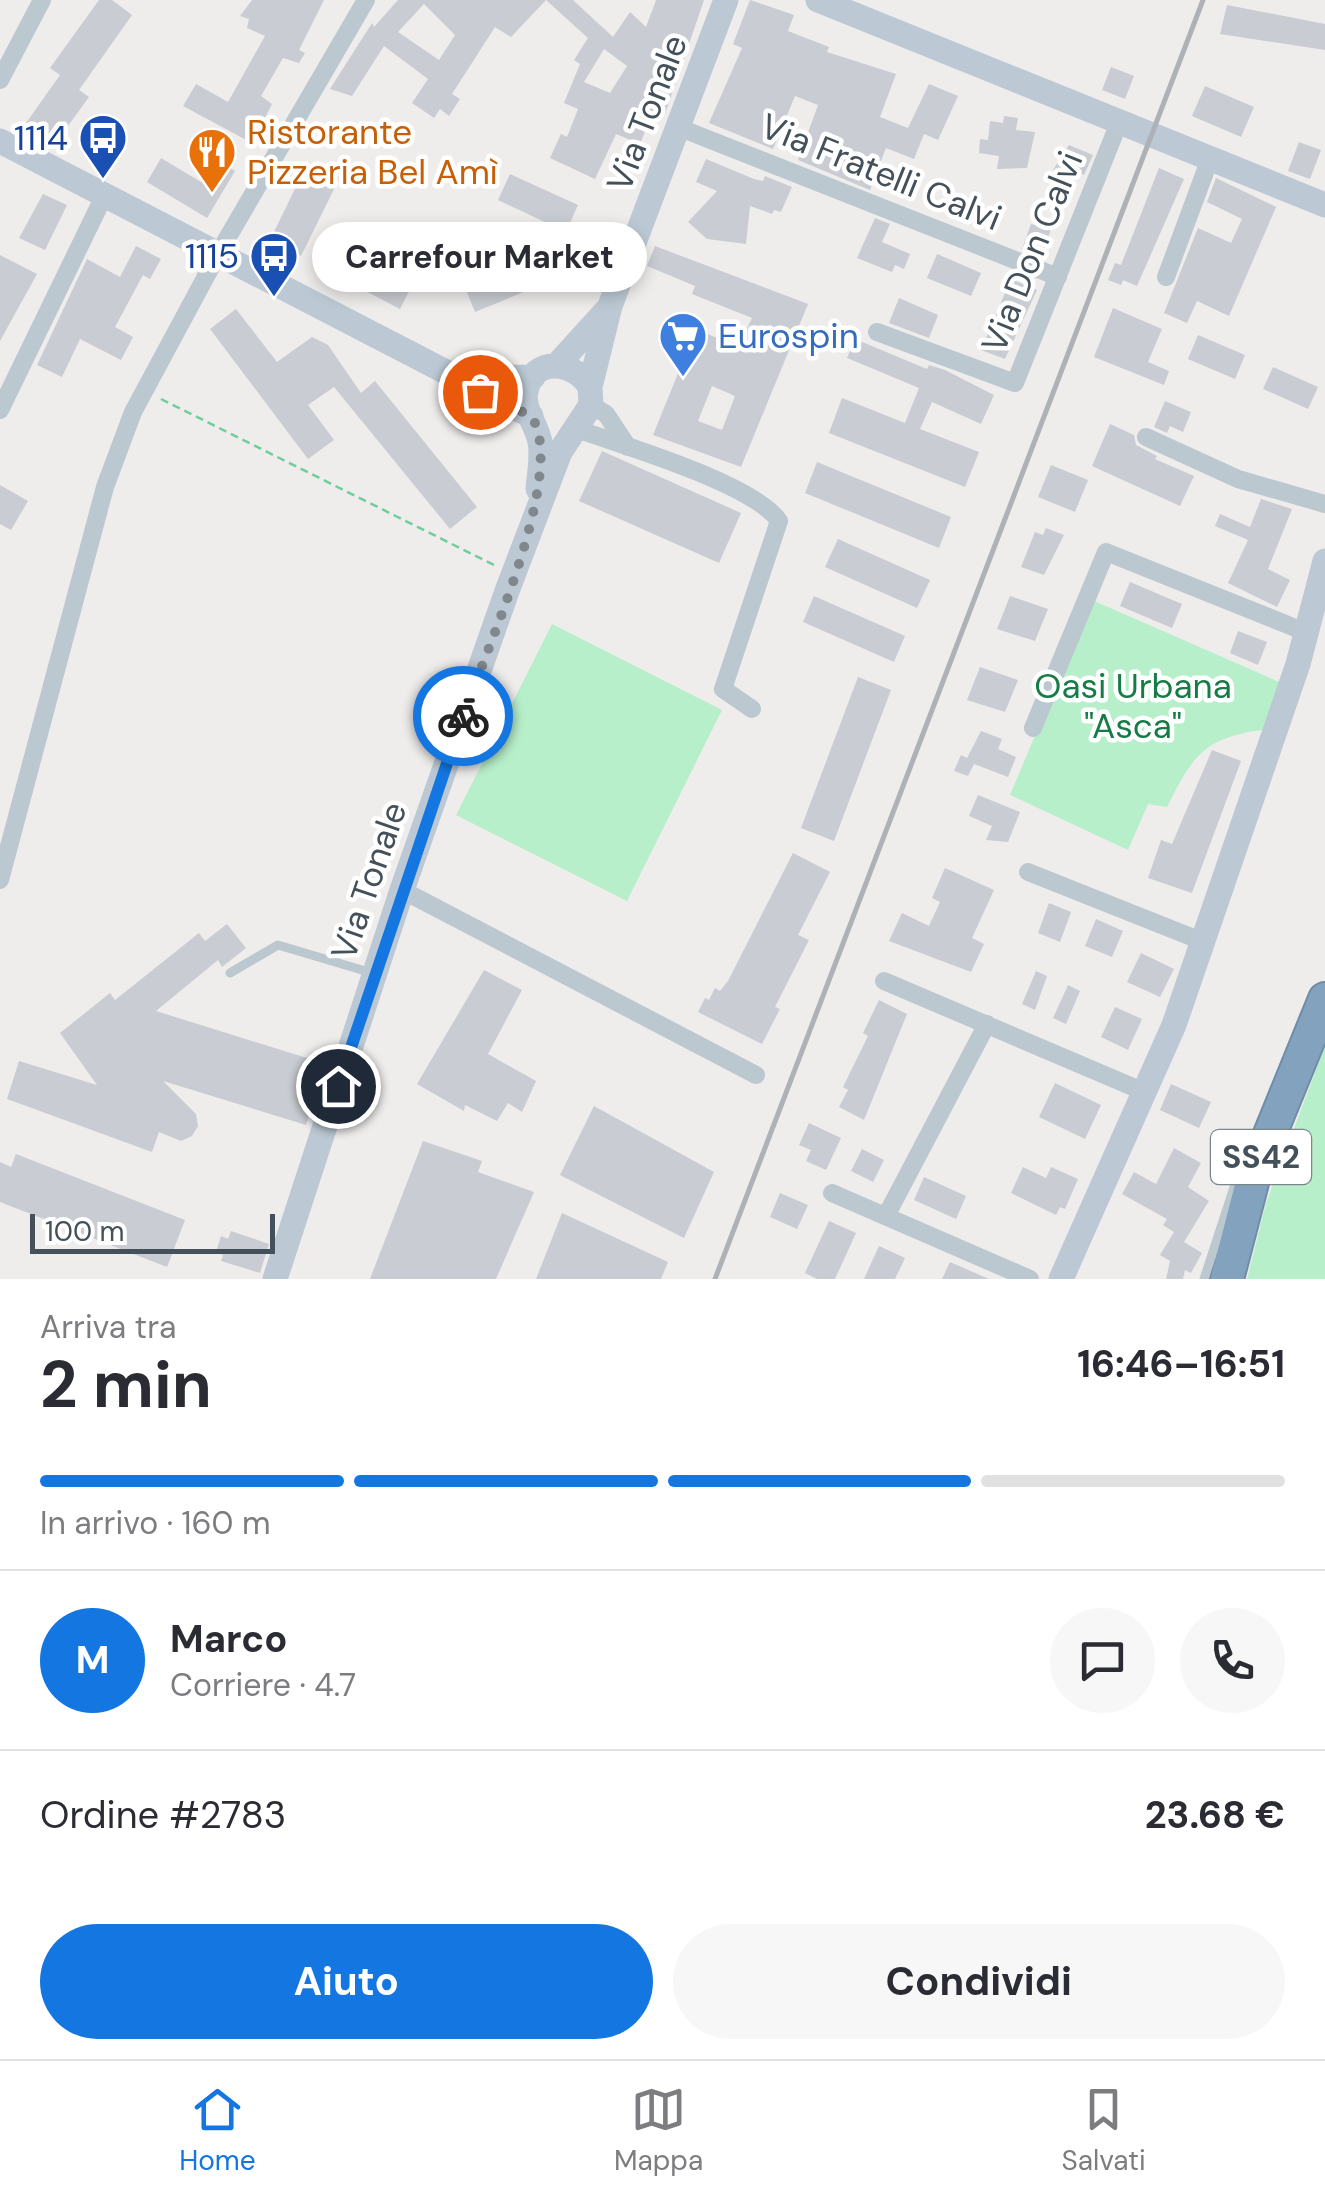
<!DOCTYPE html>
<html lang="it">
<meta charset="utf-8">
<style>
body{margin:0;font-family:"DM Sans",sans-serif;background:#f7f7f7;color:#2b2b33;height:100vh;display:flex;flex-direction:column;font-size:38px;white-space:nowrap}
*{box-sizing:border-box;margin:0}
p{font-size:32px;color:#7c7c81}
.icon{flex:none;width:55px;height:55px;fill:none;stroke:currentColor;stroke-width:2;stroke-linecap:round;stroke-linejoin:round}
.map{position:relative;height:1279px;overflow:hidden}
.details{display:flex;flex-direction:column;background:#fff;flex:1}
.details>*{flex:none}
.scale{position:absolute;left:30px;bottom:25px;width:245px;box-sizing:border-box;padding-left:10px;border:5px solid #44515a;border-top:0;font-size:28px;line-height:35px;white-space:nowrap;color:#44515a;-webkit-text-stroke:8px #fff;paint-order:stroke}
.pin{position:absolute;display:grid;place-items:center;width:85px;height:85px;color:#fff;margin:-42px;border:5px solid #fff;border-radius:50%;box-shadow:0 2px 10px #0007}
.courier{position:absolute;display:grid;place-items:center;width:100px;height:100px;margin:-50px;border:8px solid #1477e1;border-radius:50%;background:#fff;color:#222;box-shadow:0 2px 12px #0007}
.bubble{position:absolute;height:70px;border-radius:35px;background:#fff;box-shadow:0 5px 15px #0003;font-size:32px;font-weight:700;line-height:70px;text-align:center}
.overview em{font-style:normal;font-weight:700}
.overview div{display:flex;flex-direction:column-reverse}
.overview{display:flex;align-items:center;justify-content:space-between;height:170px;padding:0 40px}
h1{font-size:65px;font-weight:700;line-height:75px}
.bar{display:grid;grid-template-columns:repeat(4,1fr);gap:15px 10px;align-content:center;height:120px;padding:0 40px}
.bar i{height:12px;border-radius:8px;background:#e1e1e2}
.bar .selected{background:#1477e1}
.bar p{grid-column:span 4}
.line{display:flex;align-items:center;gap:25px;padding:0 40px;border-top:2px solid #e1e1e2}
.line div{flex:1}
.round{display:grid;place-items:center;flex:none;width:105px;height:105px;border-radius:52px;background:#f7f7f7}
.button{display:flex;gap:20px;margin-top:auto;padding:20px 40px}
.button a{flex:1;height:115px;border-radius:60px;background:#1477e1;color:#fff;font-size:40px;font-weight:700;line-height:115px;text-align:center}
.button a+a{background:#f7f7f7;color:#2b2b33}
.tabs{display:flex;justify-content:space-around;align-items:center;height:140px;border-top:2px solid #e1e1e2;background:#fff;font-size:28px;color:#7c7c81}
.tabs a{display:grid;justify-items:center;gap:5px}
.tabs .selected{color:#1477e1}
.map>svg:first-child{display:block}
.green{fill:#b8efcb}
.building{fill:#c9ccd2;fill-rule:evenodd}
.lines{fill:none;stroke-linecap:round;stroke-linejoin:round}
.highway-casing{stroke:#6e8da9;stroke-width:36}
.path{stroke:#70ce9b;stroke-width:2.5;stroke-dasharray:8 5;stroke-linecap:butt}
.lane{stroke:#bcc8cf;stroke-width:9}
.street{stroke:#bcc8cf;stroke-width:18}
.secondary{stroke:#bcc9d4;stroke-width:25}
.highway{stroke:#82a2bd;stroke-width:32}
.rail{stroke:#aeb2b7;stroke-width:5}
.done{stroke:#80878d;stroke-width:10;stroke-dasharray:0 18}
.route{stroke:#1477e1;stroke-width:12}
.labels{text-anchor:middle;stroke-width:9;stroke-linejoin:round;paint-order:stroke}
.shield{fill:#fff;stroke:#7c858c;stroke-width:2.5}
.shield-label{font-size:32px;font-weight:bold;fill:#44515a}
.street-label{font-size:35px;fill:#44515a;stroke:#fff}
.food-label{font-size:35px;fill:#c56008;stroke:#fff;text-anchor:start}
.transit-label{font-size:35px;fill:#164399;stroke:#fff;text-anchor:end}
.shop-label{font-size:35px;fill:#366cbe;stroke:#fff;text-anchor:start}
.park-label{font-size:35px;fill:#147c44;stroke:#fff}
</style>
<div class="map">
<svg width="1325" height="1279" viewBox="0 0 1325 1279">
<rect width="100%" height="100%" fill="#efecec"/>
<path class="green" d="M1092 600 1284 684 1269 729C1206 737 1195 751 1167 807L1148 804 1128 850 1010 795Z
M552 624 722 710 627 901 456 815Z
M1325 1046V1279H1247L1266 1203Z"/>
<path class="building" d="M99 0H112L132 15 79 90 89 97 55 144 26 123 60 75 50 68Z
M252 0H324L299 50 305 53 299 63 283 58 261 96 272 104 252 143 183 106 196 84 228 102 265 36 247 28 249 19 240 16Z
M398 0H546L511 37 495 27 452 94 460 99 449 116 440 109 434 118 412 103 428 79 384 46 352 96 330 89 372 23 374 27ZM424 4 455 35 439 60 398 32Z
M546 0H573L613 37 630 12 646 27 656 0H704L665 114 654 109 640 144 616 134 595 179 550 158 561 134 567 137 578 109 564 103 580 64 574 60 588 38ZM604 49 627 66 610 93 584 82Z
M750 0 794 15 788 31 829 47 827 52 896 74 880 117 908 128 929 84 958 96 938 140 924 134 914 159 886 148 870 190 798 160 818 105 795 96 773 149 709 123 742 48 733 44Z
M1227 5 1325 24V50L1220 34Z
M1111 67 1134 76 1125 99 1102 90Z
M1205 86 1254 107 1241 137 1192 116Z
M1004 116 1018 118 1016 130 1035 132 1027 168 997 169 999 156 979 153 980 139 988 140 990 121 1003 123Z
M1299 142 1321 150 1310 179 1288 171Z
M1069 145 1093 155 1084 175 1071 170 1068 177 1053 170Z
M161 158 201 182 215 158 235 171 207 218 147 182Z
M706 159 754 179 763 181 765 176 792 187 781 212 774 210 772 214 750 206 746 244 707 239 688 222 717 191 696 182Z
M308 162 340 177 301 256 270 240Z
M1159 168 1184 179 1137 286 1123 280 1121 285 1108 280 1115 263 1121 265Z
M510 174 578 205 566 232 498 200Z
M1216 178 1276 207 1229 316 1197 301 1187 323 1164 313 1198 228 1231 243 1242 219 1207 202Z
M43 194 67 205 45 250 19 238Z
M875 218 890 224 882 242 910 254 904 269 895 265 892 272 857 258Z
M1031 224 1051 229 1042 256 1022 249Z
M344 243 415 280 400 309 329 272Z
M136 246 161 259 150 279 143 275 115 327 133 337 121 360 80 339 62 377 37 365 87 259 120 277Z
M655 246 808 304 741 467 653 435 696 329 738 347 752 318 692 294 695 286 647 266ZM712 386 735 396 722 430 698 421Z
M937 254 981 273 971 296 927 278Z
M0 255 37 274 0 341Z
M517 255 531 289 475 312 461 278Z
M1011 279 1037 290 1005 359 981 350Z
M899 298 938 315 929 338 889 323Z
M1113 308 1162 329 1148 362 1169 371 1164 385 1094 357Z
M236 309 277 362 312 337 328 345 361 393 375 381 477 507 450 529 334 387 308 405 334 440 308 459 210 329Z
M1198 335 1245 355 1235 379 1188 359Z
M855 339 927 369 929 365 945 370 994 395 981 424 932 402 920 429 979 452 965 487 829 433 842 398 905 423 919 388 847 358Z
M1273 367 1318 387 1308 409 1263 389Z
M1165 401 1191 412 1183 432 1170 426 1167 433 1154 427Z
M1110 424 1134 435 1136 445 1157 456 1155 459 1194 476 1180 506 1092 466Z
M602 451 741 513 719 563 579 501Z
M817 462 951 517 939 548 805 493Z
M1051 465 1088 480 1075 512 1038 497Z
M0 485 28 501 11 530 0 524Z
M1261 499 1292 509 1268 569 1290 580 1277 607 1228 583 1248 540 1215 526 1220 514 1250 527Z
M1046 528 1064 535 1044 575 1021 567 1035 532 1043 535Z
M838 539 930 580 917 608 825 567Z
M1130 582 1182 604 1172 628 1120 606Z
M814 596 905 636 894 662 803 622Z
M1010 596 1048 609 1035 641 997 629Z
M1238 631 1267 642 1258 665 1230 653Z
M980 667 1018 680 1005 712 967 700Z
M858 677 891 690 834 841 801 828Z
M981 731 1002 739 998 749 1016 757 1008 777 974 764 968 776 954 771 961 755 967 758Z
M1212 750 1241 761 1192 893 1148 878 1161 840 1172 844Z
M978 795 1020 812 1008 842 986 840 992 826 969 816Z
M793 853 830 872 798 935 809 940 775 1007 780 1009 762 1044 698 1012 705 998 709 1000 715 988 720 991 728 981Z
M945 868 994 890 972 938 984 944 971 972 889 941 902 913 929 926 940 902 932 898Z
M1049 903 1071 912 1060 942 1038 933Z
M1096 919 1123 931 1112 957 1085 946Z
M227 924 246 948 222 967 218 960 156 1011 326 1064 306 1125 163 1081 196 1114 198 1126 192 1136 181 1141 159 1132 152 1152 7 1099 19 1061 97 1085 60 1033 110 993 115 1000 199 933 205 941Z
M1141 953 1174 969 1160 997 1127 982Z
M484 970 522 990 488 1054 536 1081 522 1112 508 1103 497 1121 465 1105 464 1111 417 1084Z
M1036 971 1047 976 1035 1010 1022 1004Z
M1068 985 1080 991 1066 1024 1053 1018Z
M879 1000 907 1014 864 1120 839 1107 848 1090 843 1087 868 1036 863 1033Z
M1115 1007 1142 1019 1128 1050 1101 1037Z
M1055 1083 1101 1105 1085 1139 1039 1117Z
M1171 1084 1211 1102 1199 1128 1160 1110Z
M594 1106 714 1172 684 1238 560 1175Z
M809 1123 841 1138 826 1170 806 1161 811 1150 799 1145Z
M423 1141 482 1161 478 1172 534 1192 496 1279H370Z
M1174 1148 1201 1163 1188 1187 1209 1201 1184 1242 1202 1253 1191 1273 1185 1270 1183 1279H1166L1170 1261 1160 1255 1174 1232 1163 1225 1167 1219 1122 1194 1134 1172 1156 1184Z
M862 1149 884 1160 873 1182 851 1171Z
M16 1154 185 1220 167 1267 0 1202V1162L11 1167Z
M1023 1167 1046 1178 1051 1167 1078 1179 1065 1209 1060 1207 1056 1215 1011 1193Z
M924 1177 966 1196 956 1219 914 1200Z
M780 1193 808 1205 797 1229 770 1217Z
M562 1213 668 1262 661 1279H536Z
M829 1221 856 1233 835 1279H817L805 1273Z
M231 1231 269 1244 260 1273 221 1261 223 1255 216 1252 221 1236 228 1239Z
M879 1246 905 1258 895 1279H864Z
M950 1262 989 1279H942Z"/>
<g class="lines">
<g class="highway-casing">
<path id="highway" d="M1227 1279 1255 1171 1325 999"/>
</g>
<path class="path" d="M161 399 494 565"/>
<path class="lane" d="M230 973 278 945 372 973
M1204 1279 1240 1169"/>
<path class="street" d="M0 80 42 0
M680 128 1058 277
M1166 277 1211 156
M877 332 1015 383 1120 120
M591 405 606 414 628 447
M0 410 105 194
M574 428C621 445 753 483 779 521L723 689 752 709
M1146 437 1238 479 1325 504
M1033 728 1106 552 1308 633
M1028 872 1204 942
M0 880 105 487 133 412 218 254 366 0
M402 890 756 1075
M884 981 1147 1093
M832 1193 1030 1279
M886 1216 987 1024"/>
<path class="secondary" d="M818 0 1325 205
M0 141 531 416
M557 365 607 310
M461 378 533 377
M538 489C539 474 543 457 540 442 537 425 522 409 526 391 533 356 575 361 590 387
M275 1279 402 890 507 591 560 452 591 405 590 387 610 306 726 0
M1061 1279 1174 1025 1298 664 1325 561"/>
<use href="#highway" class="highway"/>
<path class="rail" d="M715 1279 1203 0"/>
</g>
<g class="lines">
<path class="done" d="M463 716C484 655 569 470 531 416L480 392"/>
<path class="route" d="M338 1086 463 716"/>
</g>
<defs>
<g id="bus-pin" transform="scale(2.5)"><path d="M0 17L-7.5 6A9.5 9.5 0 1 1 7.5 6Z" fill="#1a4fb4" stroke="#fff"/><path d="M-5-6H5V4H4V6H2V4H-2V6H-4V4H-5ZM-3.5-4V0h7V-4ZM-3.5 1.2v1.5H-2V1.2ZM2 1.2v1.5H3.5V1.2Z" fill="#fff"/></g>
<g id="restaurant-pin" transform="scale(2.5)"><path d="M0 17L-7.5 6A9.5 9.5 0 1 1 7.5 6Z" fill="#e8710a" stroke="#fff"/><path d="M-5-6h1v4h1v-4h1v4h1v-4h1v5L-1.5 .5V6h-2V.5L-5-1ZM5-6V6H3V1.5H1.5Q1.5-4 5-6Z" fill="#fff"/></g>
<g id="supermarket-pin" transform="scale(2.5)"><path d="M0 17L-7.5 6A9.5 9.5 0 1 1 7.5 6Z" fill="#3f7fe0" stroke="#fff"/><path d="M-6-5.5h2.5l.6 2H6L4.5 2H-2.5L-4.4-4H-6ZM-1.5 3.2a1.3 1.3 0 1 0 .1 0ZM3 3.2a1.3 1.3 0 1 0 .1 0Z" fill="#fff"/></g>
</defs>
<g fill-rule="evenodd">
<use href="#bus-pin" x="103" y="138"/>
<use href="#restaurant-pin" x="212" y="152"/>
<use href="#bus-pin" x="274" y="256"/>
<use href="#supermarket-pin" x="683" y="336"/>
</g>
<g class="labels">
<rect class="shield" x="1211" y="1130" width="100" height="54" rx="8"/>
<g class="shield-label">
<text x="1261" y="1168">SS42</text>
</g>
<g class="street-label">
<text transform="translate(647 113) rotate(-69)" y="12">Via Tonale</text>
<text transform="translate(881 172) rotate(22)" y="12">Via Fratelli Calvi</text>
<text transform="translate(1032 252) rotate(-68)" y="12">Via Don Calvi</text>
<text transform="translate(369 881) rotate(-71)" y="12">Via Tonale</text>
</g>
<g class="food-label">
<text x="247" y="144">Ristorante<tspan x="247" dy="40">Pizzeria Bel Amì</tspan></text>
</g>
<g class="transit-label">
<text x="68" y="150">1114</text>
<text x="239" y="268">1115</text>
</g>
<g class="shop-label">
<text x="718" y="348">Eurospin</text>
</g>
<g class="park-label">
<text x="1133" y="698">Oasi Urbana<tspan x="1133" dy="40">"Asca"</tspan></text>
</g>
</g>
</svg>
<div class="scale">100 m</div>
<div class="pin" style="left:480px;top:392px;background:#ea580c"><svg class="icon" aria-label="bag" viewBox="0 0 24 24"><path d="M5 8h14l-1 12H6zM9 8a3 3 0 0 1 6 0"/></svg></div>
<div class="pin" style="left:338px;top:1086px;background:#1f2937"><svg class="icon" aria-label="home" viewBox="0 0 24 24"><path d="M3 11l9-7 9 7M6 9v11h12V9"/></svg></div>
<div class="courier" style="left:463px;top:716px"><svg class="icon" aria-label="bike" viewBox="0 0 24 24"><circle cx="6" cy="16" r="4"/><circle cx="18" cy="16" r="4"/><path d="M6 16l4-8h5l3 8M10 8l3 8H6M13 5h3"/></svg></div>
<div class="bubble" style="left:312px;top:222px;width:335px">Carrefour Market</div>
</div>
<section class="details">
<div class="overview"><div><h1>2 min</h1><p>Arriva tra</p></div><em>16:46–16:51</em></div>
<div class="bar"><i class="selected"></i><i class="selected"></i><i class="selected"></i><i></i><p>In arrivo · 160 m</p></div>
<div class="line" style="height:180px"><b class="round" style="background:#1477e1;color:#fff">M</b><div><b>Marco</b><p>Corriere · 4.7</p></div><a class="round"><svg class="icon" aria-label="chat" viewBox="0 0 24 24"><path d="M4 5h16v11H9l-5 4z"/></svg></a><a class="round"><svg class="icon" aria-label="phone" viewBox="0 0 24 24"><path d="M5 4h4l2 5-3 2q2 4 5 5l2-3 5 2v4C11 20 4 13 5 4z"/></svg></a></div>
<div class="line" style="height:130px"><div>Ordine #2783</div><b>23.68 €</b></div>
<div class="button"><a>Aiuto</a><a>Condividi</a></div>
</section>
<nav class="tabs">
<a class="selected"><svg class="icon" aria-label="home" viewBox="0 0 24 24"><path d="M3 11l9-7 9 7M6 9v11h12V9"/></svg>Home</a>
<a><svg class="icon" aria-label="map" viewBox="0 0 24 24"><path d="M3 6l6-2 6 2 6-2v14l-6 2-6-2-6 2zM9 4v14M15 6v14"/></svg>Mappa</a>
<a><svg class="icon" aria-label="saved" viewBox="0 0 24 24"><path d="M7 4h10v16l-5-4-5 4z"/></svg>Salvati</a>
</nav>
